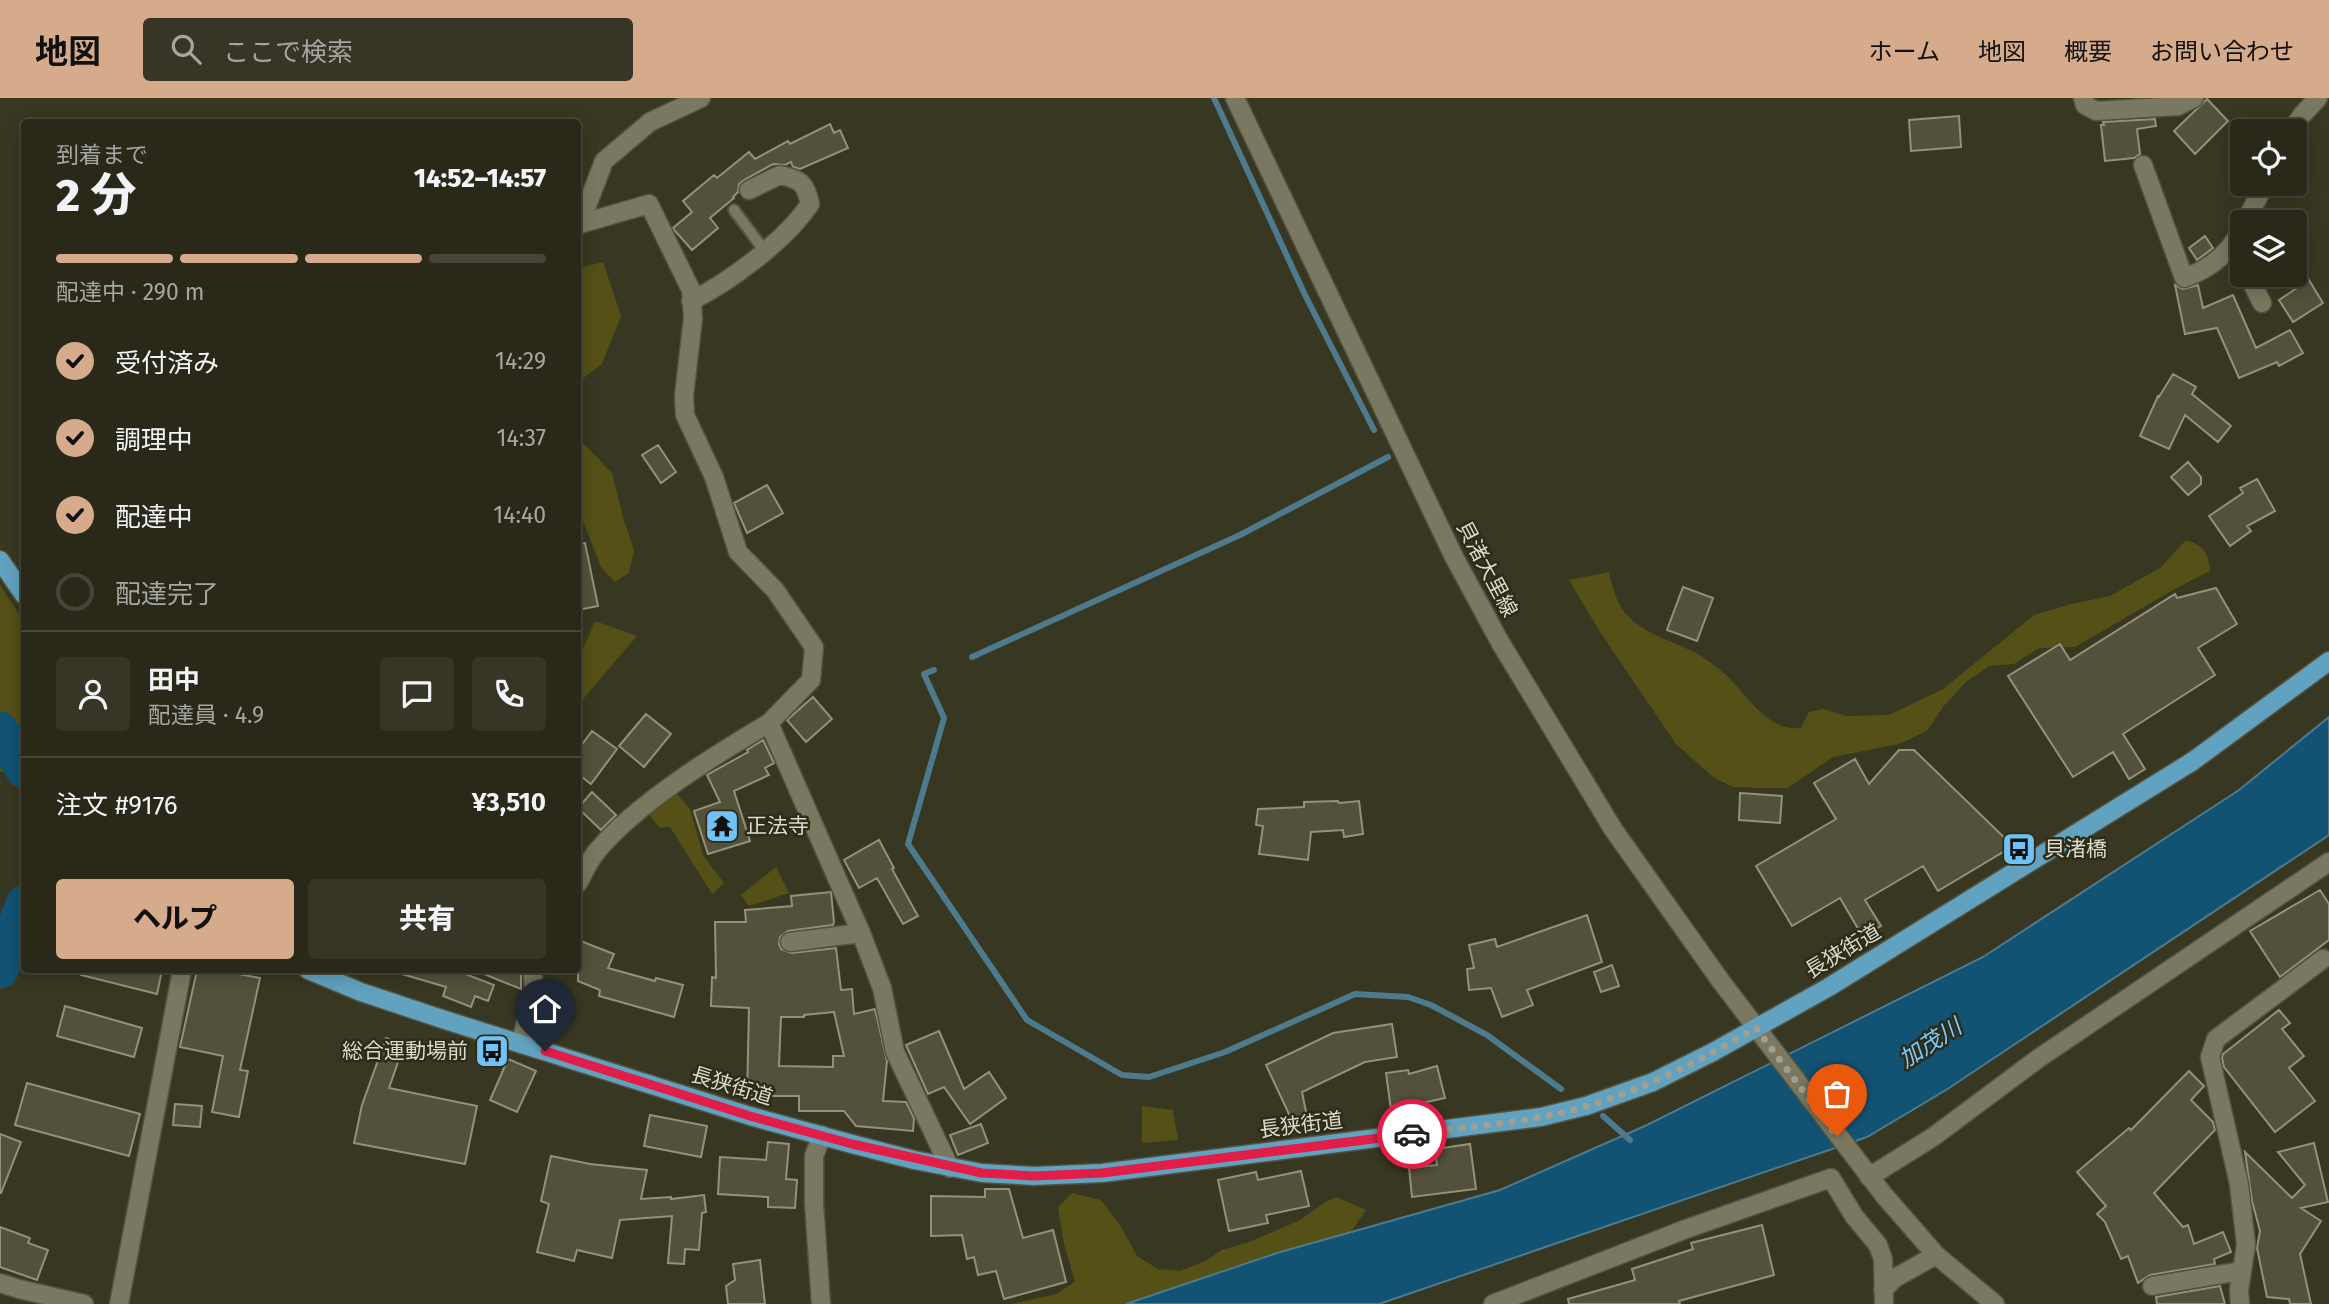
<!DOCTYPE html>
<html lang="ja">
<meta charset="utf-8">
<style>
body{margin:0;font-family:"Fira Sans","Noto Sans JP",sans-serif;background:#363526;color:#f1f3f6;height:100vh;display:flex;flex-direction:column;font-size:26px;white-space:nowrap}
*{box-sizing:border-box;margin:0}
p{font-size:23px;color:#a5a6a2}
.icon{flex:none;width:38px;height:38px;fill:none;stroke:currentColor;stroke-width:2;stroke-linecap:round;stroke-linejoin:round}
.map{position:relative;flex:1;overflow:hidden}
.sheet{position:absolute;left:21px;top:21px;width:560px;height:854px;display:flex;flex-direction:column;background:#2a2919;border-radius:7px;box-shadow:0 4px 18px #0003,0 0 0 2px #464538}
.sheet>*{flex:none}
.controls{position:absolute;left:2230px;top:21px;display:grid;gap:14px}
.controls a{display:grid;place-items:center;width:77px;height:77px;border-radius:7px;background:#2a2919;box-shadow:0 4px 18px #0003,0 0 0 2px #464538;font-size:35px}
.pin{position:absolute;display:grid;place-items:center;width:60px;height:60px;color:#fff;margin:-72px -30px;border-radius:50% 50% 50% 0;rotate:-45deg;box-shadow:0 0 7px #0007}
.pin .icon{rotate:45deg}
.courier{position:absolute;display:grid;place-items:center;width:70px;height:70px;margin:-35px;border:5px solid #e11d48;border-radius:50%;background:#fff;color:#222;box-shadow:0 2px 9px #0007}
.headline em{font-style:normal;font-weight:800}
.headline div{display:flex;flex-direction:column-reverse}
.headline{display:flex;align-items:center;justify-content:space-between;height:119px;padding:0 35px}
h1{font-size:46px;font-weight:800;line-height:52px}
.bar{display:grid;grid-template-columns:repeat(4,1fr);gap:10px 7px;align-content:center;height:84px;padding:0 35px}
.bar i{height:9px;border-radius:5px;background:#464538}
.bar .selected{background:#d6ab8b}
.bar p{grid-column:span 4}
.line{display:flex;align-items:center;gap:18px;padding:0 35px;border-top:2px solid #464538}
.line div{flex:1}
.round{display:grid;place-items:center;flex:none;width:74px;height:74px;border-radius:7px;background:#363526}
ol{padding:0 35px;list-style:none}
li{display:flex;align-items:center;gap:21px;height:77px}
li p{margin-inline-start:auto}
li .icon{padding:7px;border-radius:50%;background:#d6ab8b;color:#111;stroke-width:4}
li:last-child{color:#a5a6a2}
li i{width:38px;height:38px;border:4px solid #464538;border-radius:50%}
.button{display:flex;gap:14px;margin-top:auto;padding:14px 35px}
.button a{flex:1;height:80px;border-radius:7px;background:#d6ab8b;color:#111;font-size:28px;font-weight:800;line-height:80px;text-align:center}
.button a+a{background:#363526;color:#f1f3f6}
header{display:flex;align-items:center;gap:42px;box-sizing:border-box;height:98px;padding:0 35px;background:#d6ab8b;color:#111}
header strong{font-size:33px}
nav{display:flex;gap:38px;margin-inline-start:auto;font-size:24px}
.search{width:490px;height:63px;background:#363526;display:flex;align-items:center;gap:18px;box-sizing:border-box;padding:0 24px;border-radius:7px;color:#a5a6a2;font-size:26px}
.map>svg:first-child{display:block}
.green{fill:#555016}
.water{fill:#125273;stroke:#4e7a8e;stroke-width:2}
.lines{fill:none;stroke-linecap:round;stroke-linejoin:round}
.stream{stroke:#4e7a8e;stroke-width:6}
.river{stroke:#125273;stroke-width:37}
.building{fill:#53513b;stroke:#939279;stroke-width:2;fill-rule:evenodd}
.lane-casing{stroke:#545240;stroke-width:14}
.street-casing{stroke:#545240;stroke-width:21}
.secondary-casing{stroke:#545240;stroke-width:21}
.primary-casing{stroke:#545240;stroke-width:21}
.lane{stroke:#7a7861;stroke-width:10}
.street{stroke:#7a7861;stroke-width:18}
.secondary{stroke:#7a7861;stroke-width:18}
.primary{stroke:#60a2bf;stroke-width:18}
.done{stroke:#a1a090;stroke-width:7;stroke-dasharray:0 12.6}
.route{stroke:#e11d48;stroke-width:9}
.labels{text-anchor:middle;stroke-width:5;stroke-linejoin:round;paint-order:stroke}
.street-label{font-size:21px;fill:#d9d9cc;stroke:#2e2c18}
.poi-label{font-size:21px;fill:#d9d9cc;stroke:#2e2c18;text-anchor:start}
.water-label{font-size:23px;font-style:italic;fill:#7acbfe;stroke:#2e2c18}
</style>
<header>
<strong>地図</strong>
<div class="search"><svg class="icon" aria-label="search" viewBox="0 0 24 24"><circle cx="10" cy="10" r="6"/><path d="M15 15l6 6"/></svg>ここで検索</div>
<nav><a>ホーム</a><a>地図</a><a>概要</a><a>お問い合わせ</a></nav>
</header>
<div class="map">
<svg width="2329" height="1206" viewBox="0 0 2329 1206">
<rect width="100%" height="100%" fill="#383721"/>
<path class="green" d="M603 164 621 218 602 266 578 284V170Z
M578 340 612 375 623 419 634 452 629 475 615 484 601 469 578 410Z
M2186 442C2203 447 2209 455 2210 473L2173 492 2075 549 2039 550 2014 566 1989 568 1966 584 1943 609 1927 633 1899 646 1833 659 1788 690H1760L1733 689 1713 679 1676 646 1600 534 1569 482 1609 474C1612 489 1617 507 1628 518 1644 535 1669 542 1690 552 1702 557 1715 568 1725 576 1748 597 1767 634 1801 630L1809 614 1823 611 1846 618 1889 617 1943 591 2034 517 2071 506 2110 498 2160 470Z
M0 487 24 524V692L14 679 0 673Z
M595 523 637 538 578 607V562Z
M675 694 690 711 704 759 724 785 712 796 670 729 660 730 647 714Z
M776 769 789 795 749 808 741 797Z
M1142 1008 1173 1012 1178 1042 1142 1045Z
M1072 1095 1101 1102 1120 1127 1137 1158 1158 1171 1180 1173 1205 1163 1222 1152 1249 1144 1300 1122 1324 1105 1336 1099 1366 1112 1341 1148 1185 1206H1011L1056 1196 1075 1184 1064 1146 1058 1109Z"/>
<path class="water" d="M2329 619V737L1946 992 1867 1039 1379 1206H1126L1277 1155 1500 1092 1647 1027 1983 859 2239 692Z"/>
<g class="lines">
<path class="stream" d="M1214 0 1305 197 1374 332
M972 559 1240 437 1388 359
M934 572 924 576 944 620 908 746 1027 922 1122 977 1149 979 1225 954 1355 896 1408 899 1431 907 1487 937 1561 991
M1603 1018 1630 1042"/>
<path class="river" d="M0 632 24 672
M0 872 24 806"/>
</g>
<path class="building" d="M2207 1 2228 23 2195 56 2174 33Z
M1959 18 1961 49 1911 53 1909 22Z
M2155 21 2156 28 2137 31 2140 56 2134 60 2105 63 2101 27H2104L2103 24Z
M830 26 834 35 840 32 848 50 800 71 793 69 791 64 785 67 773 66 744 82 739 86 738 94 733 99 734 100 710 120 718 130 692 152 675 133 673 130 692 114 683 103 714 77 717 80 749 54 755 61 788 43 790 46Z
M2205 138 2213 150 2197 162 2189 150Z
M2309 182 2323 205 2293 224 2279 202Z
M2175 187 2183 191 2198 187 2203 210 2233 197 2256 250 2290 232 2303 255 2279 268 2277 264 2239 280 2217 230 2185 236Z
M2173 276 2196 289 2192 296 2231 328 2218 344 2185 317 2169 351 2140 338 2158 298 2159 299Z
M658 347 676 374 661 385 642 357Z
M2188 364 2201 379V386L2188 397 2171 379Z
M2257 381 2275 413 2247 428 2251 433 2230 448 2209 418 2243 395 2240 390Z
M767 387 783 415 747 435 734 405Z
M585 445 598 508 578 512V446Z
M1683 489 1713 500 1697 543 1667 532Z
M2216 490 2237 526 2198 550 2215 577 2123 636 2145 671 2129 681 2113 654 2073 679 2008 578 2060 546 2070 562 2175 496 2177 500Z
M813 599 832 621 806 644 787 622Z
M646 616 671 636 644 669 619 648Z
M592 633 617 651 591 686 578 676V652Z
M763 642 774 665 765 670 769 677 734 693 750 743 708 756 694 713 720 704 707 677 748 654 747 652Z
M1899 652H1914L2013 748 1938 793 1923 768 1865 802 1881 828 1863 839 1840 800 1792 828 1756 768 1836 721 1814 685 1855 661 1869 686Z
M592 694 616 717 601 732 578 710Z
M1740 695 1782 698 1780 725 1739 722Z
M1338 703 1339 705 1359 703 1363 736 1344 739 1343 732 1311 734 1308 762 1259 756 1263 728 1256 727 1258 711 1304 709V704Z
M879 742 894 770 892 771 918 818 903 826 877 780 859 790 844 762Z
M2320 792 2329 806V842L2280 879 2250 833Z
M831 794 834 824 833 827 788 833 780 839 779 846 781 851 791 855 836 850 841 892 852 891 854 916 875 911 887 963 883 1003 906 1004 914 1020 913 1033 856 1028 844 1013H799V998H747L749 910 711 908 712 879 716 880 715 824H746L745 812 792 808 791 798ZM834 914 844 958H833V969L779 968 781 919H804V917Z
M1587 817 1602 864 1527 892 1533 907 1502 919 1491 890 1469 892 1467 871 1474 870 1469 847 1495 841 1497 849Z
M578 842 614 856 608 870 655 883 656 880 683 887 674 919 599 898 600 892 578 883Z
M1612 867 1619 888 1601 894 1594 874Z
M82 872H162L157 896 81 877Z
M197 872H217L260 880 240 972 248 973 239 1019 212 1014 223 958 180 949Z
M403 872H455L494 887 488 903 475 898 471 909 443 898 446 889 402 876Z
M474 872H515L521 874V891Z
M65 908 142 930 134 959 57 938Z
M2279 912 2290 925 2282 931 2304 958 2289 970 2315 1003 2275 1034 2224 969 2222 960 2223 956Z
M1392 926 1397 959 1365 964 1302 994 1308 1024 1291 1027 1289 1016 1266 967 1333 935Z
M939 933 964 991 989 974 1006 1000 970 1026 944 989 928 996 906 947Z
M386 940 404 947 389 990 477 1008 465 1066 354 1045 362 1007Z
M508 961 536 973 517 1014 490 1002Z
M1437 968 1445 1000 1413 1007V1009L1391 1012 1386 975 1408 972 1409 976Z
M2189 973 2204 988 2191 1002 2213 1024 2215 1032 2154 1095 2183 1129 2188 1127 2194 1146 2223 1134 2231 1154 2214 1161 2215 1166 2150 1177 2138 1185 2128 1158 2121 1161 2105 1124 2097 1116 2106 1108 2077 1074 2129 1030 2131 1032Z
M27 985 140 1016 129 1058 15 1027Z
M175 1006 202 1008 200 1029 173 1027Z
M650 1017 707 1028 701 1059 644 1048Z
M981 1026 988 1045 958 1057 950 1037Z
M0 1036 21 1044 1 1095H0Z
M768 1044 789 1046 786 1081 797 1082 795 1110 768 1109V1099L718 1096 720 1059 766 1062Z
M2314 1045 2328 1104 2301 1110 2321 1123 2300 1156 2311 1206H2290L2289 1201 2267 1199 2257 1150 2260 1133 2252 1103 2245 1054 2292 1100 2305 1087 2278 1054Z
M1470 1046 1476 1091 1412 1099 1409 1070 1437 1067 1435 1051Z
M551 1058 590 1066 647 1072 641 1101 671 1099V1101L704 1097 706 1114 702 1115 699 1152 685 1151 684 1166 668 1165 672 1118 620 1122 612 1160 577 1152 574 1163 537 1154 549 1106 541 1103Z
M1301 1073 1309 1108 1266 1117 1268 1125 1229 1133 1218 1082 1256 1074 1258 1082Z
M985 1091H1009L1023 1140 1053 1132 1066 1184 1004 1201 996 1173 978 1177 974 1159 967 1161 962 1137 931 1138V1098L985 1099Z
M1762 1127 1774 1177 1679 1203 1680 1206H1569L1568 1201 1635 1182 1632 1171 1693 1151 1691 1145Z
M0 1129 30 1140 28 1145 48 1152 37 1182 0 1169Z
M760 1162 765 1206H728L726 1188 735 1182 733 1166Z
M2220 1188 2225 1206H2157L2156 1199Z"/>
<g class="lines">
<g class="lane-casing">
<path id="lane" d="M734 112 764 152"/>
</g>
<g class="street-casing">
<path id="street" d="M701 0 650 24 604 63 580 126 649 106 691 192 693 220 684 298 685 317 714 379 738 454 775 492 814 549 811 582 769 625 861 835 882 890 895 954 950 1070
M2083 0 2085 7 2096 13 2178 8 2194 0
M2291 33 2302 17 2318 0
M2143 67 2184 180C2210 171 2229 156 2242 131
M2245 124 2265 86
M2234 146 2242 163
M2248 177 2262 205
M691 203C731 183 786 142 810 106 805 85 802 82 780 77L749 92
M578 785C584 775 589 762 597 753 637 705 715 657 769 625
M790 844 861 835
M521 946 534 887 532 872
M1869 1079 1933 1039 2039 960 2329 764
M0 1185 19 1191 84 1206
M2152 1188 2241 1173
M1883 1192 1895 1180 1936 1157
M119 1206 182 872
M821 1206 814 1105V1058L822 1037
M1493 1206 1686 1131 1831 1080 1854 1118 1878 1147 1883 1161 1884 1206
M2240 1206 2239 1192 2246 1147 2239 1086 2210 959 2216 941 2323 861"/>
</g>
<g class="secondary-casing">
<path id="secondary" d="M1235 0 1454 459 1500 544 1613 731 1720 882 1883 1096 1936 1157 1995 1206"/>
</g>
<g class="primary-casing">
<path id="primary" d="M0 462 24 497
M308 872 361 894 445 922 750 1018 852 1046 914 1062 982 1075 1034 1078 1102 1075 1541 1019 1586 1008 1653 984 1713 954 1829 889 2193 663 2329 563"/>
</g>
<use href="#lane" class="lane"/>
<use href="#street" class="street"/>
<use href="#secondary" class="secondary"/>
<use href="#primary" class="primary"/>
</g>
<g class="lines">
<path class="done" d="M1412 1036C1455 1030 1498 1027 1540 1019 1617 1006 1689 969 1756 930L1837 1038"/>
<path class="route" d="M545 953 750 1018 852 1046 982 1075 1034 1078 1102 1075 1412 1036"/>
</g>
<defs>
<g id="temple-square" transform="scale(1.75)"><rect x="-9" y="-9" width="18" height="18" rx="4" fill="#70c2f4" stroke="#2e2c18"/><path d="M0-6L5-2H3V0L6.5 2.5H4V6H1.5V3h-3V6H-4V2.5H-6.5L-3 0V-2H-5Z" fill="#111"/></g>
<g id="bus-square" transform="scale(1.75)"><rect x="-9" y="-9" width="18" height="18" rx="4" fill="#70c2f4" stroke="#2e2c18"/><path d="M-5-6H5V4H4V6H2V4H-2V6H-4V4H-5ZM-3.5-4V0h7V-4ZM-3.5 1.2v1.5H-2V1.2ZM2 1.2v1.5H3.5V1.2Z" fill="#111"/></g>
</defs>
<g fill-rule="evenodd">
<use href="#temple-square" x="722" y="728"/>
<use href="#bus-square" x="2019" y="751"/>
<use href="#bus-square" x="492" y="953"/>
</g>
<g class="labels">
<g class="street-label">
<text transform="translate(1487 471) rotate(62)" y="7">貝渚大里線</text>
<text transform="translate(1843 853) rotate(-31)" y="7">長狭街道</text>
<text transform="translate(732 988) rotate(17)" y="7">長狭街道</text>
<text transform="translate(1301 1027) rotate(-7)" y="7">長狭街道</text>
</g>
<g class="poi-label">
<text x="746" y="735">正法寺</text>
<text x="2044" y="758">貝渚橋</text>
<text x="468" y="960" text-anchor="end">総合運動場前</text>
</g>
<g class="water-label">
<text transform="translate(1930 945) rotate(-33)" y="8">加茂川</text>
</g>
</g>
</svg>
<div class="controls">
<a><svg class="icon" aria-label="locate" viewBox="0 0 24 24"><circle cx="12" cy="12" r="6"/><path d="M12 2v4M12 18v4M2 12h4M18 12h4"/></svg></a>
<a><svg class="icon" aria-label="layers" viewBox="0 0 24 24"><path d="M12 4l9 5-9 5-9-5zM3 14l9 5 9-5"/></svg></a>
</div>
<div class="pin" style="left:1837px;top:1038px;background:#ea580c"><svg class="icon" aria-label="bag" viewBox="0 0 24 24"><path d="M5 8h14l-1 12H6zM9 8a3 3 0 0 1 6 0"/></svg></div>
<div class="pin" style="left:545px;top:953px;background:#1f2937"><svg class="icon" aria-label="home" viewBox="0 0 24 24"><path d="M3 11l9-7 9 7M6 9v11h12V9"/></svg></div>
<div class="courier" style="left:1412px;top:1036px"><svg class="icon" aria-label="car" viewBox="0 0 24 24"><path d="M5 17H2v-5l4-1 3-4h7l3 4 3 1v5h-3M9 17h6M6 11h13"/><circle cx="7" cy="17" r="2"/><circle cx="17" cy="17" r="2"/></svg></div>
<section class="sheet">
<div class="headline"><div><h1>2 分</h1><p>到着まで</p></div><em>14:52–14:57</em></div>
<div class="bar"><i class="selected"></i><i class="selected"></i><i class="selected"></i><i></i><p>配達中 · 290 m</p></div>
<ol>
<li><svg class="icon" aria-label="check" viewBox="0 0 24 24"><path d="M5 12l5 5 9-10"/></svg>受付済み<p>14:29</p></li>
<li><svg class="icon" aria-label="check" viewBox="0 0 24 24"><path d="M5 12l5 5 9-10"/></svg>調理中<p>14:37</p></li>
<li><svg class="icon" aria-label="check" viewBox="0 0 24 24"><path d="M5 12l5 5 9-10"/></svg>配達中<p>14:40</p></li>
<li><i></i>配達完了</li>
</ol>
<div class="line" style="height:126px"><a class="round"><svg class="icon" aria-label="person" viewBox="0 0 24 24"><circle cx="12" cy="8" r="4"/><path d="M4 21q1-7 8-7t8 7"/></svg></a><div><b>田中</b><p>配達員 · 4.9</p></div><a class="round"><svg class="icon" aria-label="chat" viewBox="0 0 24 24"><path d="M4 5h16v11H9l-5 4z"/></svg></a><a class="round"><svg class="icon" aria-label="phone" viewBox="0 0 24 24"><path d="M5 4h4l2 5-3 2q2 4 5 5l2-3 5 2v4C11 20 4 13 5 4z"/></svg></a></div>
<div class="line" style="height:91px"><div>注文 #9176</div><b>¥3,510</b></div>
<div class="button"><a>ヘルプ</a><a>共有</a></div>
</section>
</div>
